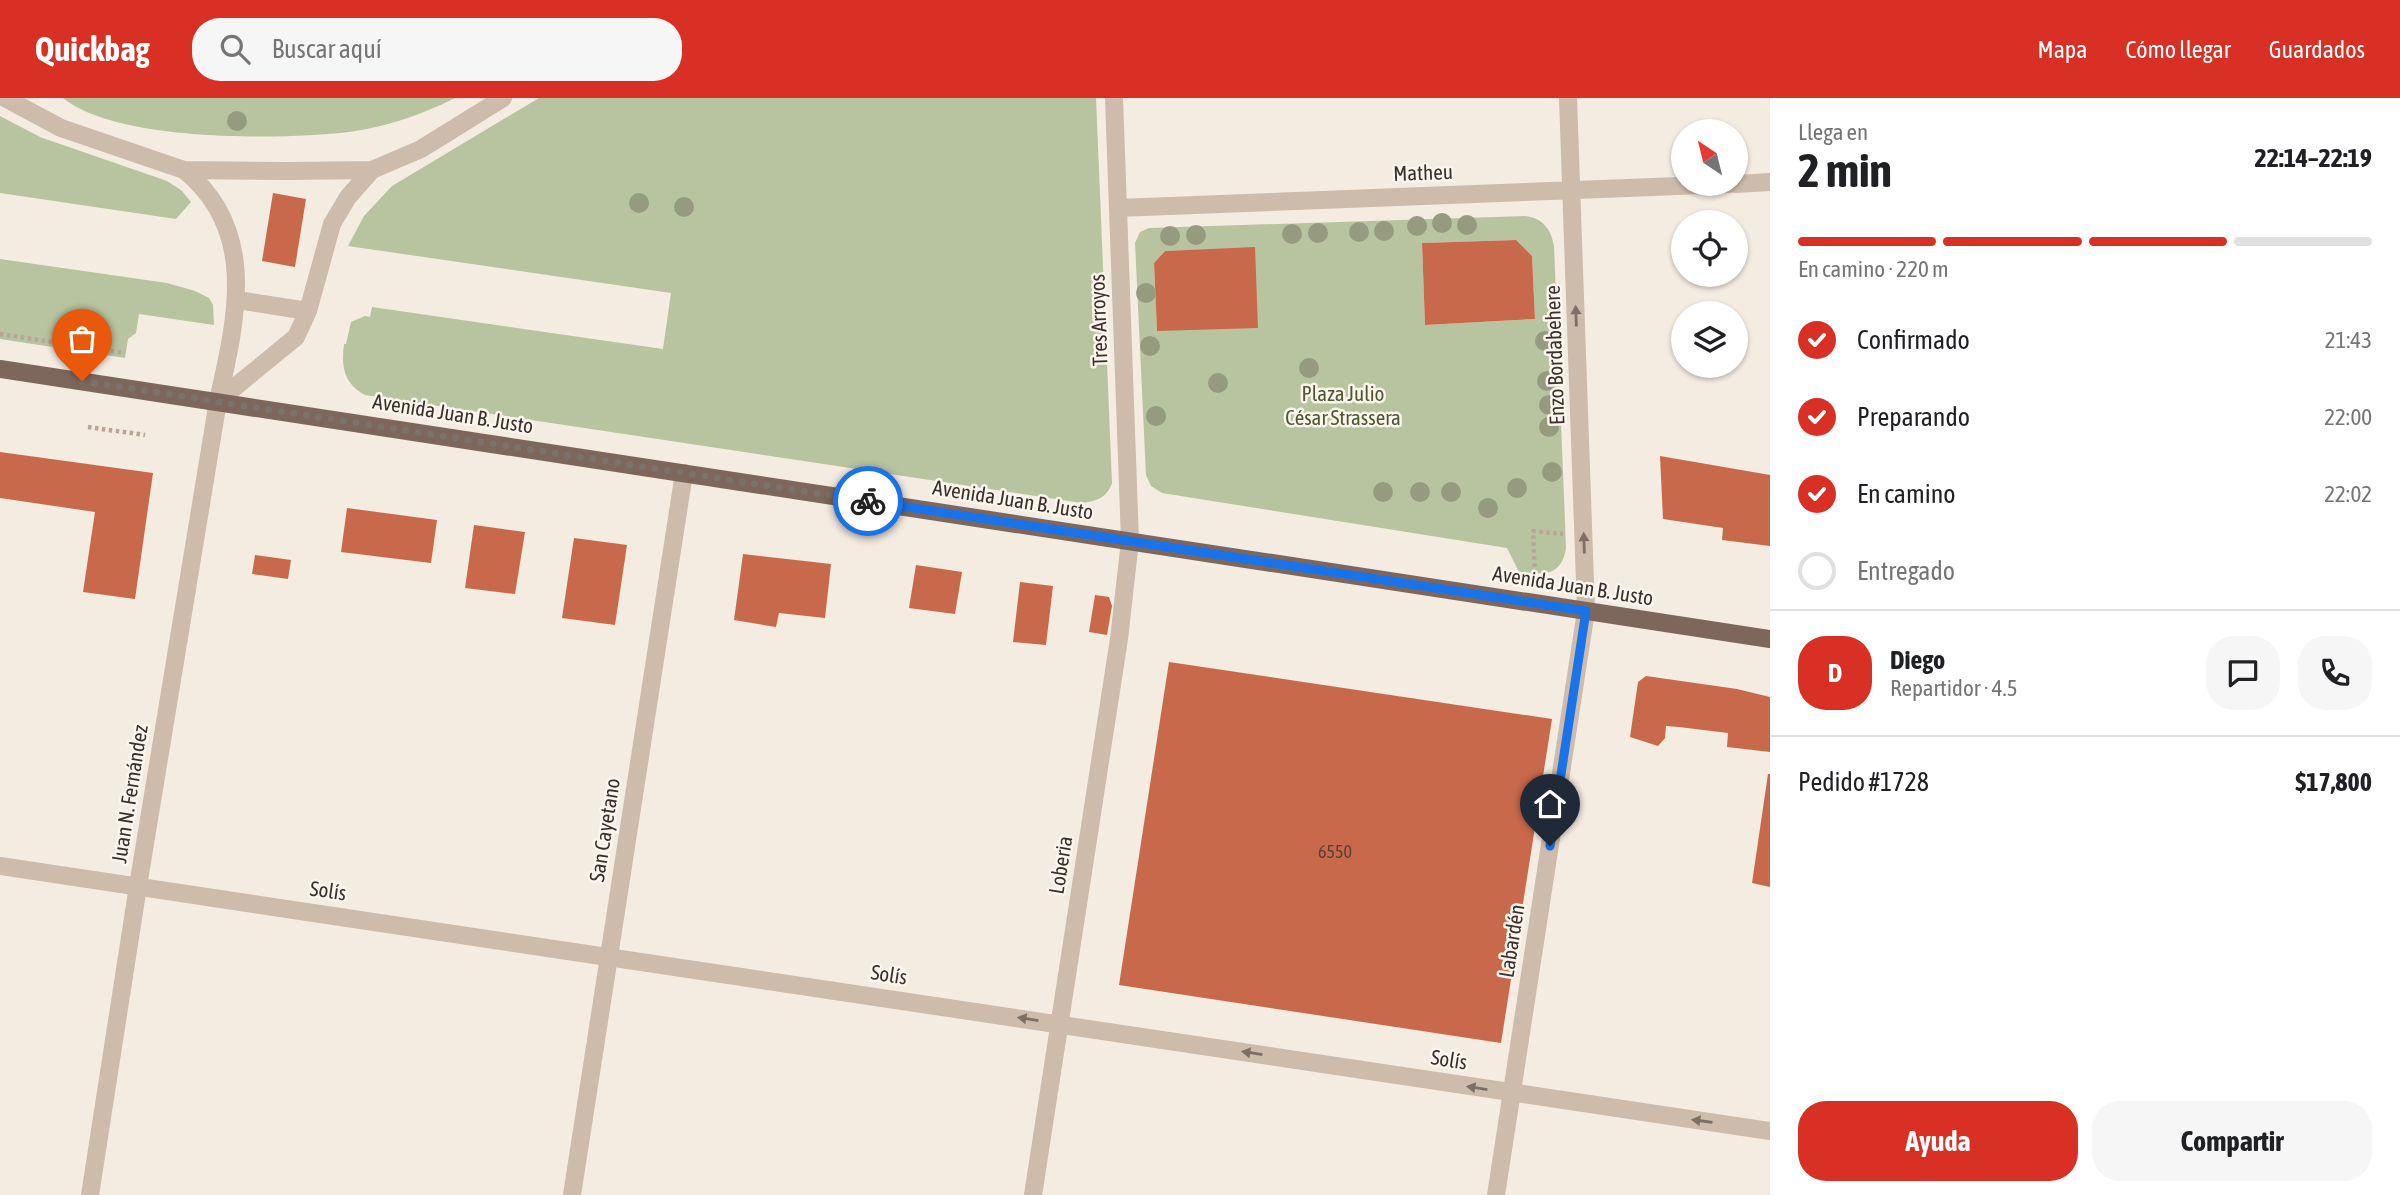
<!DOCTYPE html>
<html lang="es">
<meta charset="utf-8">
<style>
body{margin:0;font-family:"Asap Condensed",sans-serif;background:#f6f6f6;color:#202124;height:100vh;display:flex;flex-direction:column;font-size:26px;white-space:nowrap}
*{box-sizing:border-box;margin:0}
p{font-size:23px;color:#757577}
.icon{flex:none;width:38px;height:38px;fill:none;stroke:currentColor;stroke-width:2;stroke-linecap:round;stroke-linejoin:round}
.map{position:relative;flex:1;overflow:hidden}
.drawer{display:flex;flex-direction:column;background:#fff;width:630px}
.drawer>*{flex:none}
.needle{width:46px;rotate:325deg}
.tools{position:absolute;left:1671px;top:21px;display:grid;gap:14px}
.tools a{display:grid;place-items:center;width:77px;height:77px;border-radius:50%;background:#fff;box-shadow:0 2px 5px #0004;font-size:35px}
.pin{position:absolute;display:grid;place-items:center;width:60px;height:60px;color:#fff;margin:-72px -30px;border-radius:50% 50% 50% 0;rotate:-45deg;box-shadow:0 0 7px #0007}
.pin .icon{rotate:45deg}
.courier{position:absolute;display:grid;place-items:center;width:70px;height:70px;margin:-35px;border:5px solid #1a73e8;border-radius:50%;background:#fff;color:#222;box-shadow:0 2px 9px #0007}
.summary em{font-style:normal;font-weight:700}
.summary div{display:flex;flex-direction:column-reverse}
.summary{display:flex;align-items:center;justify-content:space-between;height:119px;padding:0 28px}
h1{font-size:46px;font-weight:700;line-height:52px}
.bar{display:grid;grid-template-columns:repeat(4,1fr);gap:10px 7px;align-content:center;height:84px;padding:0 28px}
.bar i{height:9px;border-radius:5px;background:#e0e0e0}
.bar .active{background:#d93025}
.bar p{grid-column:span 4}
.line{display:flex;align-items:center;gap:18px;padding:0 28px;border-top:2px solid #e0e0e0}
.line div{flex:1}
.round{display:grid;place-items:center;flex:none;width:74px;height:74px;border-radius:28px;background:#f6f6f6}
ol{padding:0 28px;list-style:none}
li{display:flex;align-items:center;gap:21px;height:77px}
li p{margin-inline-start:auto}
li .icon{padding:7px;border-radius:50%;background:#d93025;color:#fff;stroke-width:4}
li:last-child{color:#757577}
li i{width:38px;height:38px;border:4px solid #e0e0e0;border-radius:50%}
.button{display:flex;gap:14px;margin-top:auto;padding:14px 28px}
.button a{flex:1;height:80px;border-radius:28px;background:#d93025;color:#fff;font-size:28px;font-weight:700;line-height:80px;text-align:center}
.button a+a{background:#f6f6f6;color:#202124}
header{display:flex;align-items:center;gap:42px;box-sizing:border-box;height:98px;padding:0 35px;background:#d93025;color:#fff}
header strong{font-size:33px}
nav{display:flex;gap:38px;margin-inline-start:auto;font-size:24px}
.search{width:490px;height:63px;background:#f6f6f6;display:flex;align-items:center;gap:18px;box-sizing:border-box;padding:0 24px;border-radius:28px;color:#757577;font-size:26px}
main{display:flex;flex:1;min-height:0}
.map>svg:first-child{display:block}
.green{fill:#b8c4a0;fill-rule:evenodd}
.building{fill:#c8694b}
.lines{fill:none;stroke-linecap:round;stroke-linejoin:round}
.path{stroke:#b9a596;stroke-width:4.5;stroke-dasharray:3.5 3.5;stroke-linecap:butt}
.minor{stroke:#cdbbac;stroke-width:18}
.major{stroke:#7d675c;stroke-width:18}
.tree{fill:#969b7f}
.oneway{fill:#7d6f65}
.done{stroke:#7c716b;stroke-width:7;stroke-dasharray:0 12.6}
.route{stroke:#1a73e8;stroke-width:9}
.labels{text-anchor:middle;stroke-width:5;stroke-linejoin:round;paint-order:stroke}
.number-label{font-size:18px;fill:#5e3e33}
.street-label{font-size:21px;fill:#3b302b;stroke:#fbf5ee}
.park-label{font-size:21px;fill:#4a5a2e;stroke:#fbf5ee}
</style>
<header>
<strong>Quickbag</strong>
<div class="search"><svg class="icon" aria-label="search" viewBox="0 0 24 24"><circle cx="10" cy="10" r="6"/><path d="M15 15l6 6"/></svg>Buscar aquí</div>
<nav><a>Mapa</a><a>Cómo llegar</a><a>Guardados</a></nav>
</header>
<main>
<div class="map">
<svg width="1770" height="1097" viewBox="0 0 1770 1097">
<rect width="100%" height="100%" fill="#f4ebe1"/>
<path class="green" d="M63 0H455C421 17 386 29 349 34 280 42 117 44 63 0Z
M539 0H1096L1112 385C1107 400 1096 403 1082 405L365 297C344 285 341 269 344 246H346L351 224 365 218 370 219 372 209 663 251 671 195 348 148 364 118 392 88Z
M0 18 40 39 167 83 181 92 191 104 176 121 0 95Z
M1525 118C1543 120 1551 131 1554 148L1566 450C1561 480 1543 476 1519 474L1507 450 1162 395 1151 388 1146 377 1135 145 1140 134 1149 130ZM1515 142 1532 158 1535 221 1425 227 1422 145ZM1255 150 1157 233 1154 165 1165 153Z
M0 161 167 185 195 193 209 200 213 207 214 227 139 216 136 235 128 241 125 260 0 241Z"/>
<path class="building" d="M273 95 306 101 295 169 262 163Z
M1516 142 1532 158 1535 221 1425 227 1422 145Z
M1255 149 1258 230 1157 233 1154 165 1165 153Z
M0 354 153 375 135 501 83 494 95 414 0 400Z
M1660 358 1770 377V448L1722 442 1723 430 1663 421Z
M347 410 437 422 431 465 341 454Z
M474 427 525 434 515 496 465 490Z
M574 440 627 447 615 527 562 520Z
M743 456 831 466 825 520 779 515 776 529 734 522Z
M255 457 291 462 288 481 252 476Z
M916 467 962 474 955 516 909 510Z
M1020 484 1053 488 1046 547 1013 544Z
M1095 497 1109 499 1112 508 1107 537 1089 534Z
M1169 564 1552 621 1501 945 1119 887Z
M1646 578 1737 591 1770 599V654L1727 649 1728 635 1679 629 1666 628 1665 640 1658 648 1630 639 1638 584Z
M1768 676H1770V789L1752 785Z"/>
<g class="lines">
<path class="path" d="M0 236 125 255
M88 329 145 337
M1538 482 1535 476 1533 433 1563 436"/>
<path class="minor" d="M5 0 61 30 184 72 287 73 372 72 421 51 503 0
M1736 86 1770 84
M1118 110 1730 86
M237 202 308 213
M218 303 296 239 308 213 332 126 348 99 372 72
M0 768 1770 1033
M90 1097 138 788 218 303C236 222 259 132 184 72
M572 1097 684 375
M1033 1097 1119 541 1130 443 1114 0
M1496 1097 1586 513 1568 0"/>
<path class="major" d="M0 271 1770 541"/>
</g>
<g class="tree">
<circle cx="237" cy="23" r="10"/>
<circle cx="639" cy="105" r="10"/>
<circle cx="684" cy="109" r="10"/>
<circle cx="1442" cy="125" r="10"/>
<circle cx="1467" cy="127" r="10"/>
<circle cx="1417" cy="128" r="10"/>
<circle cx="1384" cy="133" r="10"/>
<circle cx="1359" cy="134" r="10"/>
<circle cx="1318" cy="135" r="10"/>
<circle cx="1292" cy="136" r="10"/>
<circle cx="1196" cy="137" r="10"/>
<circle cx="1170" cy="138" r="10"/>
<circle cx="1146" cy="195" r="10"/>
<circle cx="1545" cy="243" r="10"/>
<circle cx="1150" cy="248" r="10"/>
<circle cx="1309" cy="270" r="10"/>
<circle cx="1547" cy="283" r="10"/>
<circle cx="1218" cy="285" r="10"/>
<circle cx="1549" cy="307" r="10"/>
<circle cx="1156" cy="318" r="10"/>
<circle cx="1549" cy="329" r="10"/>
<circle cx="1552" cy="374" r="10"/>
<circle cx="1517" cy="390" r="10"/>
<circle cx="1383" cy="394" r="10"/>
<circle cx="1420" cy="394" r="10"/>
<circle cx="1451" cy="394" r="10"/>
<circle cx="1488" cy="410" r="10"/>
</g>
<defs><path id="oneway-solid" d="M-6-.8H1V-3.2L6.5 0L1 3.2V.8H-6Z" transform="scale(1.75)"/></defs>
<g class="oneway">
<use href="#oneway-solid" transform="translate(1576 218) rotate(-92)"/>
<use href="#oneway-solid" transform="translate(1584 445) rotate(-92)"/>
<use href="#oneway-solid" transform="translate(1028 921) rotate(-171)"/>
<use href="#oneway-solid" transform="translate(1252 955) rotate(-171)"/>
<use href="#oneway-solid" transform="translate(1477 990) rotate(-171)"/>
<use href="#oneway-solid" transform="translate(1702 1023) rotate(-172)"/>
</g>
<g class="lines">
<path class="done" d="M82 283 868 403"/>
<path class="route" d="M868 403 1586 513 1550 748"/>
</g>
<g class="labels">
<g class="number-label">
<text x="1335" y="760">6550</text>
</g>
<g class="street-label">
<text transform="translate(1423 75) rotate(-2)" y="7">Matheu</text>
<text transform="translate(1099 222) rotate(-92)" y="7">Tres Arroyos</text>
<text transform="translate(1555 257) rotate(-92)" y="7">Enzo Bordabehere</text>
<text transform="translate(453 316) rotate(9)" y="7">Avenida Juan B. Justo</text>
<text transform="translate(1013 402) rotate(9)" y="7">Avenida Juan B. Justo</text>
<text transform="translate(1573 488) rotate(9)" y="7">Avenida Juan B. Justo</text>
<text transform="translate(130 696) rotate(-81)" y="7">Juan N. Fernández</text>
<text transform="translate(605 732) rotate(-81)" y="7">San Cayetano</text>
<text transform="translate(1061 767) rotate(-81)" y="7">Loberia</text>
<text transform="translate(328 793) rotate(8)" y="7">Solís</text>
<text transform="translate(1512 843) rotate(-81)" y="7">Labardén</text>
<text transform="translate(889 877) rotate(9)" y="7">Solís</text>
<text transform="translate(1449 962) rotate(9)" y="7">Solís</text>
</g>
<g class="park-label">
<text x="1343" y="303">Plaza Julio<tspan x="1343" dy="24">César Strassera</tspan></text>
</g>
</g>
</svg>
<div class="tools">
<a><svg class="needle" viewBox="-14 -14 28 28"><path d="M0-13l5 13h-10z" fill="#e53935"/><path d="M0 13l5-13h-10z" fill="#757577"/></svg></a>
<a><svg class="icon" aria-label="locate" viewBox="0 0 24 24"><circle cx="12" cy="12" r="6"/><path d="M12 2v4M12 18v4M2 12h4M18 12h4"/></svg></a>
<a><svg class="icon" aria-label="layers" viewBox="0 0 24 24"><path d="M12 4l9 5-9 5-9-5zM3 14l9 5 9-5"/></svg></a>
</div>
<div class="pin" style="left:82px;top:283px;background:#ea580c"><svg class="icon" aria-label="bag" viewBox="0 0 24 24"><path d="M5 8h14l-1 12H6zM9 8a3 3 0 0 1 6 0"/></svg></div>
<div class="pin" style="left:1550px;top:748px;background:#1f2937"><svg class="icon" aria-label="home" viewBox="0 0 24 24"><path d="M3 11l9-7 9 7M6 9v11h12V9"/></svg></div>
<div class="courier" style="left:868px;top:403px"><svg class="icon" aria-label="bike" viewBox="0 0 24 24"><circle cx="6" cy="16" r="4"/><circle cx="18" cy="16" r="4"/><path d="M6 16l4-8h5l3 8M10 8l3 8H6M13 5h3"/></svg></div>
</div>
<section class="drawer">
<div class="summary"><div><h1>2 min</h1><p>Llega en</p></div><em>22:14–22:19</em></div>
<div class="bar"><i class="active"></i><i class="active"></i><i class="active"></i><i></i><p>En camino · 220 m</p></div>
<ol>
<li><svg class="icon" aria-label="check" viewBox="0 0 24 24"><path d="M5 12l5 5 9-10"/></svg>Confirmado<p>21:43</p></li>
<li><svg class="icon" aria-label="check" viewBox="0 0 24 24"><path d="M5 12l5 5 9-10"/></svg>Preparando<p>22:00</p></li>
<li><svg class="icon" aria-label="check" viewBox="0 0 24 24"><path d="M5 12l5 5 9-10"/></svg>En camino<p>22:02</p></li>
<li><i></i>Entregado</li>
</ol>
<div class="line" style="height:126px"><b class="round" style="background:#d93025;color:#fff">D</b><div><b>Diego</b><p>Repartidor · 4.5</p></div><a class="round"><svg class="icon" aria-label="chat" viewBox="0 0 24 24"><path d="M4 5h16v11H9l-5 4z"/></svg></a><a class="round"><svg class="icon" aria-label="phone" viewBox="0 0 24 24"><path d="M5 4h4l2 5-3 2q2 4 5 5l2-3 5 2v4C11 20 4 13 5 4z"/></svg></a></div>
<div class="line" style="height:91px"><div>Pedido #1728</div><b>$17,800</b></div>
<div class="button"><a>Ayuda</a><a>Compartir</a></div>
</section>
</main>
